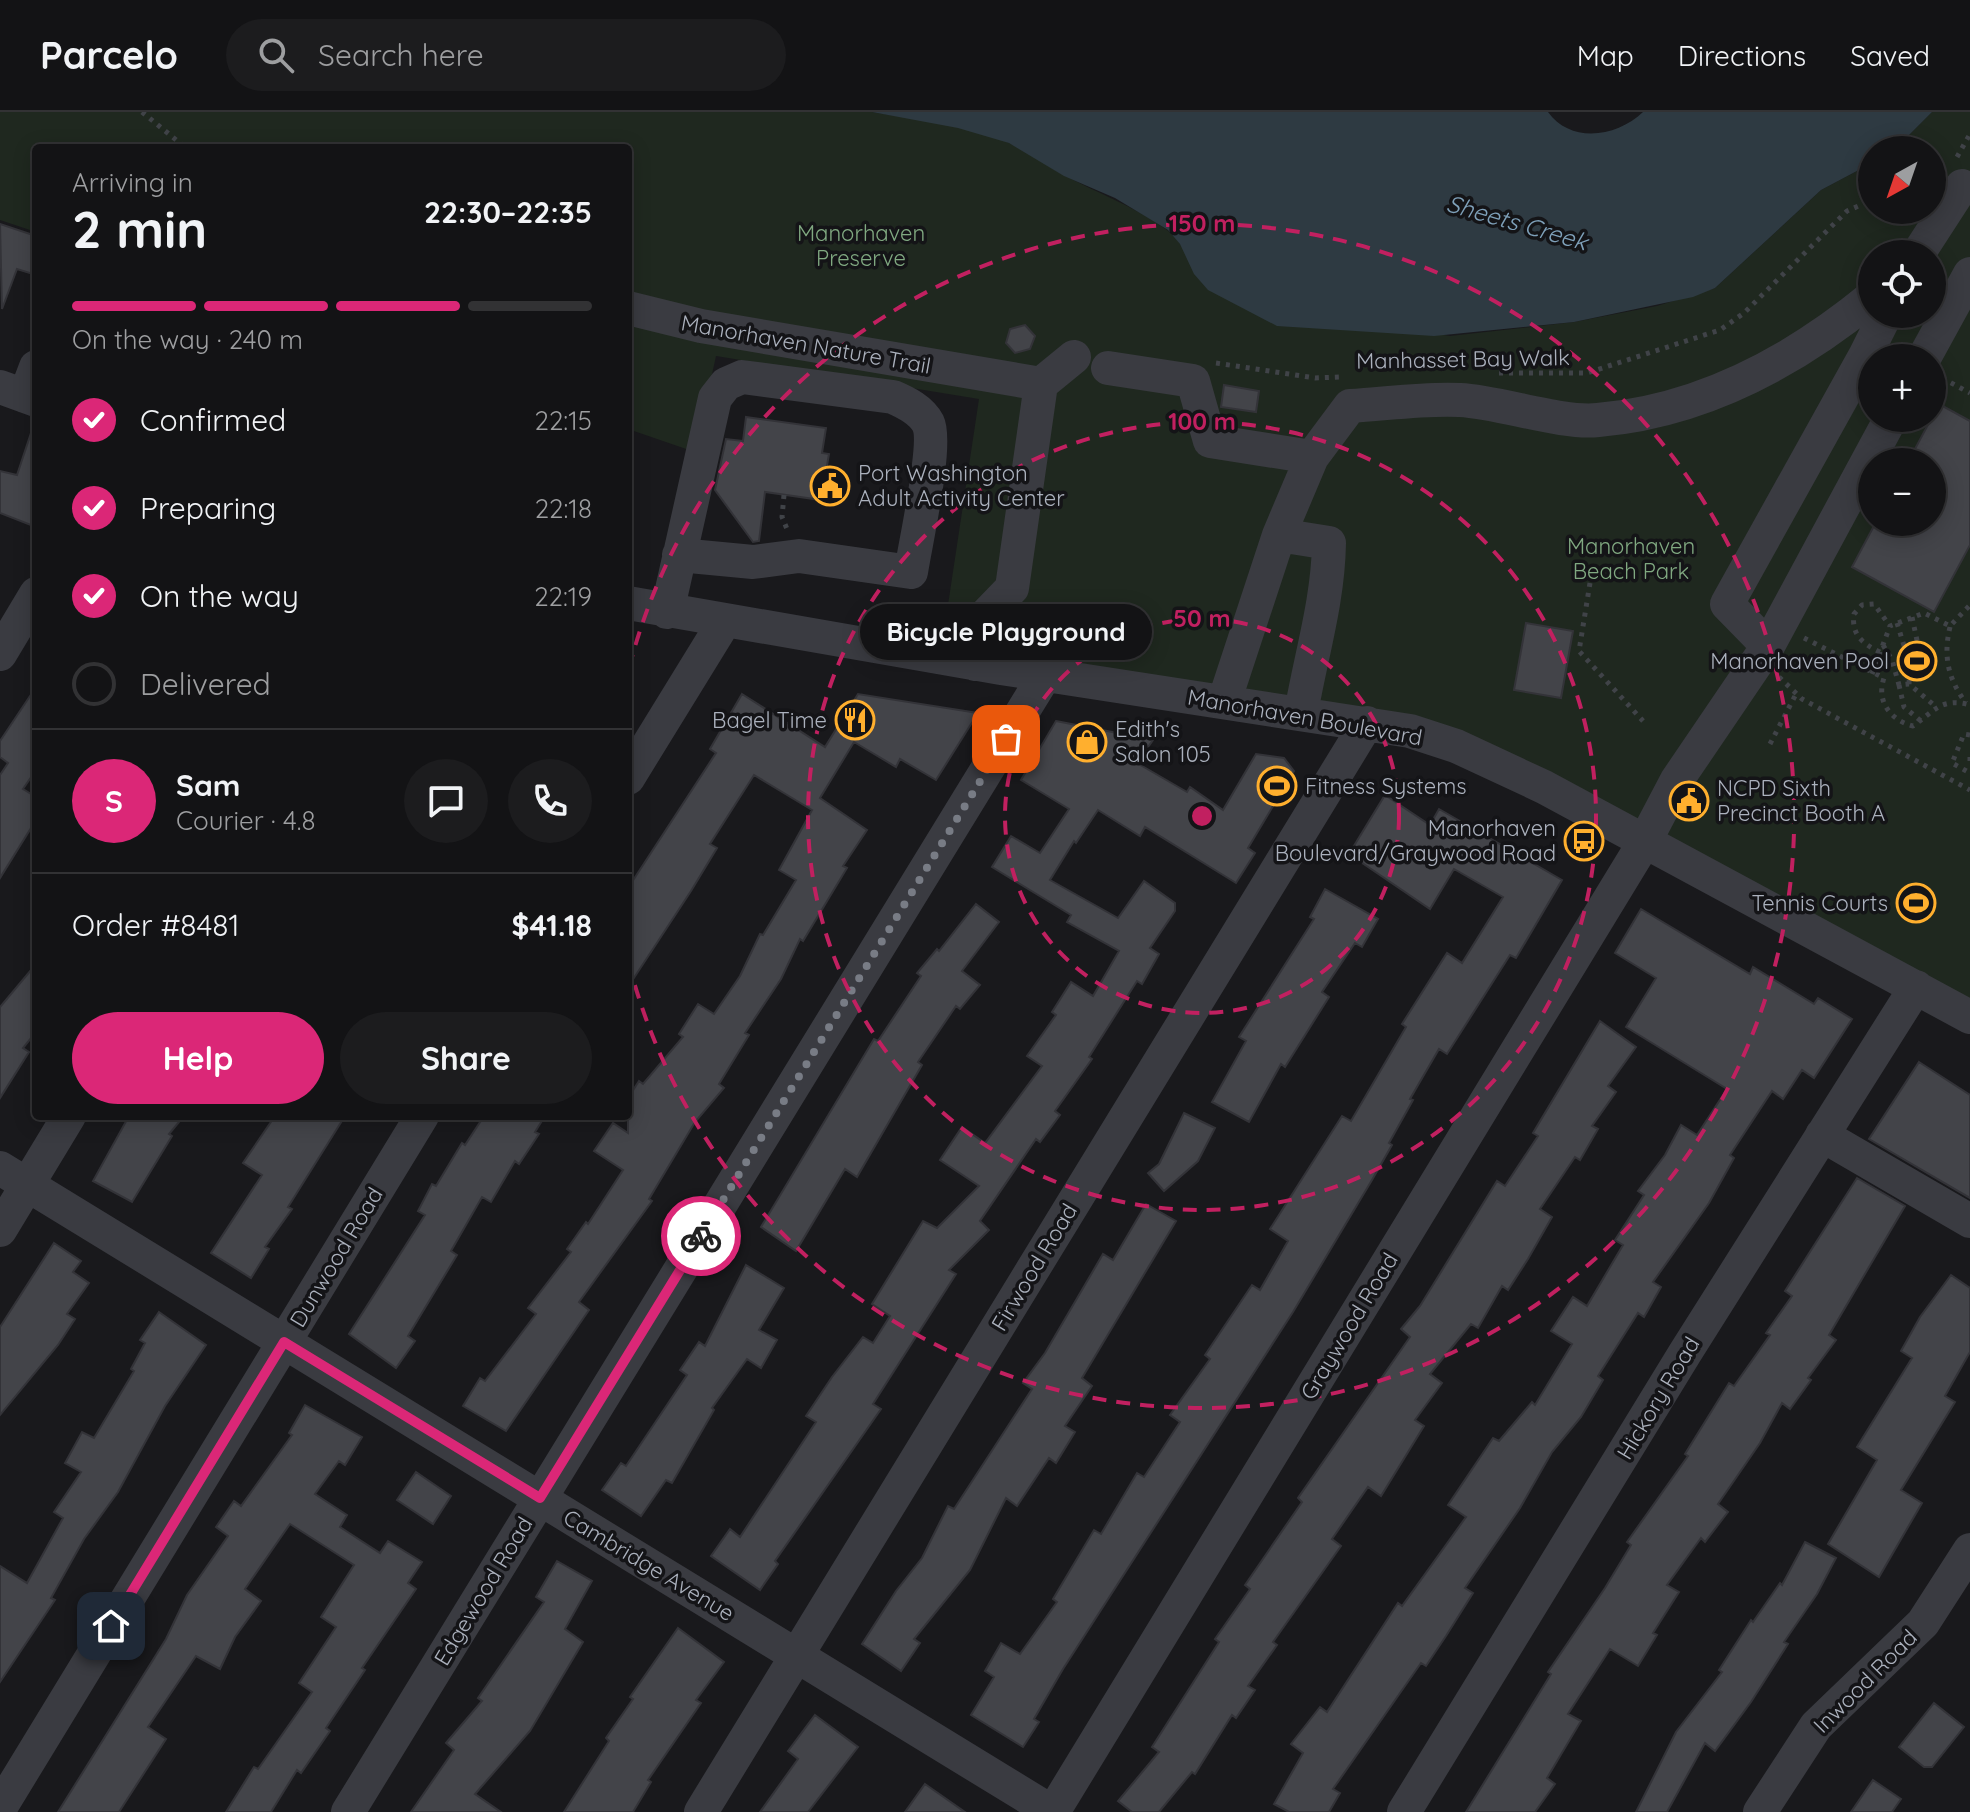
<!DOCTYPE html>
<meta charset="utf-8">
<style>
body{margin:0;font-family:Quicksand,sans-serif;background:#1c1c1e;color:#f1f3f6;height:100vh;display:flex;flex-direction:column;font-size:30px;white-space:nowrap}
*{box-sizing:border-box;margin:0}
p{font-size:26px;color:#9d9ea0}
.icon{flex:none;width:44px;height:44px;fill:none;stroke:currentColor;stroke-width:2;stroke-linecap:round;stroke-linejoin:round}
.map{position:relative;flex:1;overflow:hidden}
.details{position:absolute;left:32px;top:32px;width:600px;height:976px;display:flex;flex-direction:column;background:#131315;border-radius:8px;box-shadow:0 4px 20px #0003,0 0 0 2px #323234}
.details>*{flex:none}
.needle{width:52px;rotate:220deg}
.controls{position:absolute;left:1858px;top:24px;display:grid;gap:16px}
.controls a{display:grid;place-items:center;width:88px;height:88px;border-radius:50%;background:#131315;box-shadow:0 4px 20px #0003,0 0 0 2px #323234;font-size:40px}
.pin{position:absolute;display:grid;place-items:center;width:68px;height:68px;color:#fff;margin:-34px;border-radius:16px;box-shadow:0 4px 12px #0006}
.courier{position:absolute;display:grid;place-items:center;width:80px;height:80px;margin:-40px;border:6px solid #db2777;border-radius:50%;background:#fff;color:#222;box-shadow:0 2px 10px #0007}
.bubble{position:absolute;height:56px;border-radius:28px;background:#131315;box-shadow:0 4px 20px #0003,0 0 0 2px #323234;font-size:26px;font-weight:800;line-height:56px;text-align:center}
.overview em{font-style:normal;font-weight:800}
.overview div{display:flex;flex-direction:column-reverse}
.overview{display:flex;align-items:center;justify-content:space-between;height:136px;padding:0 40px}
h1{font-size:52px;font-weight:800;line-height:60px}
.bar{display:grid;grid-template-columns:repeat(4,1fr);gap:12px 8px;align-content:center;height:96px;padding:0 40px}
.bar i{height:10px;border-radius:6px;background:#323234}
.bar .on{background:#db2777}
.bar p{grid-column:span 4}
.line{display:flex;align-items:center;gap:20px;padding:0 40px;border-top:2px solid #323234}
.line div{flex:1}
.round{display:grid;place-items:center;flex:none;width:84px;height:84px;border-radius:42px;background:#1c1c1e}
ol{padding:0 40px;list-style:none}
li{display:flex;align-items:center;gap:24px;height:88px}
li p{margin-inline-start:auto}
li .icon{padding:8px;border-radius:50%;background:#db2777;color:#fff;stroke-width:4}
li:last-child{color:#9d9ea0}
li i{width:44px;height:44px;border:4px solid #323234;border-radius:50%}
.primary-button{display:flex;gap:16px;margin-top:auto;padding:16px 40px}
.primary-button a{flex:1;height:92px;border-radius:48px;background:#db2777;color:#fff;font-size:32px;font-weight:800;line-height:92px;text-align:center}
.primary-button a+a{background:#1c1c1e;color:#f1f3f6}
header{display:flex;align-items:center;gap:48px;box-sizing:border-box;height:112px;padding:0 40px;background:#131315;border-bottom:2px solid #323234}
header strong{font-size:38px}
nav{display:flex;gap:44px;margin-inline-start:auto;font-size:28px}
.search{width:560px;height:72px;background:#1c1c1e;display:flex;align-items:center;gap:20px;box-sizing:border-box;padding:0 28px;border-radius:44px;color:#9d9ea0;font-size:30px}
.map>svg:first-child{display:block}
.green{fill:#1f281f;fill-rule:evenodd}
.water{fill:#2e3a42}
.building{fill:#434449;stroke:#333338;stroke-width:2}
.lines{fill:none;stroke-linecap:round;stroke-linejoin:round}
.path{stroke:#404348;stroke-width:5;stroke-dasharray:4 6;stroke-linecap:butt}
.minor{stroke:#3a3b41;stroke-width:34}
.done{stroke:#787c85;stroke-width:8;stroke-dasharray:0 14.4}
.route{stroke:#db2777;stroke-width:10}
.ring{fill:none;stroke:#c12060;stroke-width:4;stroke-dasharray:14 10}
.labels{text-anchor:middle;stroke-width:7;stroke-linejoin:round;paint-order:stroke}
.park-label{font-size:22px;fill:#80a981;stroke:#141417}
.street-label{font-size:22px;fill:#abb1bd;stroke:#141417}
.poi-label{font-size:22px;fill:#abb1bd;stroke:#141417;text-anchor:start}
.water-label{font-size:24px;font-style:italic;fill:#7fa1ba;stroke:#141417}
.centre{fill:#c12060;stroke:#141417;stroke-width:4}
.ring-label{font-size:24px;text-anchor:middle;font-weight:bold;fill:#c12060;stroke:#141417;stroke-width:7;stroke-linejoin:round;paint-order:stroke}
</style>
<header>
<strong>Parcelo</strong>
<div class="search"><svg class="icon" aria-label="search" viewBox="0 0 24 24"><circle cx="10" cy="10" r="6"/><path d="M15 15l6 6"/></svg>Search here</div>
<nav><a>Map</a><a>Directions</a><a>Saved</a></nav>
</header>
<div class="map">
<svg width="1970" height="1700" viewBox="0 0 1970 1700">
<rect width="100%" height="100%" fill="#19191c"/>
<path class="green" d="M0 0H872C917 8 968 12 1009 31 1028 39 1044 52 1062 62 1096 81 1132 93 1164 116 1197 138 1181 166 1232 189L1450 224 1574 210 1657 194 1715 176 1821 78 1872 51V98H1932V38H1894L1932 0H1970V906L1456 634 940 546 979 287 716 244 695 340 628 317V36H36V120L0 108ZM1872 142H1932V202H1872ZM1872 246H1932V306H1872ZM1872 350H1932V410H1872Z"/>
<path class="water" d="M872 0H1548C1571 32 1617 25 1643 0H1932L1894 38H1872V51L1821 78 1715 176 1693 185 1574 210 1434 224 1277 214 1208 178 1194 162 1180 132 1168 118 1115 86 1064 64 1009 31 958 16Z"/>
<path class="building" d="M0 112 36 124V163L17 157 2 197Z
M1025 213 1035 224 1030 237 1015 241 1006 231 1010 217Z
M1224 273 1259 279 1256 300 1221 295Z
M1939 292 1970 309V433L1934 500 1852 455 1876 410H1932V350H1908Z
M746 305 826 316 822 341 829 342 821 388 765 380 759 429 753 430 715 378 726 327 743 329Z
M32 318 36 319V415L0 401V359L17 363Z
M1526 511 1573 519 1561 586 1514 578Z
M36 575V658L23 677 36 685V708L0 766V663L8 651 0 645V629Z
M742 582 825 635 858 582 978 601 936 668 900 647 896 655 854 630 820 686 867 718 843 754 847 756 803 829 800 827 781 867 745 921 749 923 719 972 724 976 695 1010 649 1087 652 1089 579 1190 589 1198 506 1319 463 1294 480 1266 485 1269 536 1202 528 1196 571 1140 567 1137 586 1110 588 1112 623 1058 594 1039 613 1011 628 1021V986L639 969 643 972 683 925 679 922 698 892 714 902 740 864 760 822 763 823 796 768 779 758 812 698 754 663 710 732 717 736 691 779 628 875V776L716 641 710 637Z
M1056 609 1153 628 1137 651 1187 680 1190 675 1223 698 1256 642 1284 646 1294 659 1248 736 1255 741 1236 771 1145 715 1140 724 1098 698 1076 731 1074 729 1050 768 1118 806 1144 769 1175 791V799L1150 836 1159 842 1142 872 1137 869 1089 945 1092 947 1055 999 1060 1003 1040 1030 1036 1027 980 1109 989 1118 949 1158 956 1162 873 1292 881 1297 775 1449 778 1452 760 1478 711 1444 730 1417 740 1425 816 1310 806 1304 832 1265 863 1225 873 1231 890 1204 872 1192 923 1109 937 1116 979 1074 940 1048 962 1015 985 1031 1042 954 1027 944 1056 903 1052 900 1071 870 1093 884 1119 839 1067 810 1071 803 992 755 1011 724 1040 741 1069 697 1021 668Z
M1385 683 1430 713 1439 697 1562 768 1516 846 1510 843 1447 942 1439 937 1410 987 1413 988 1389 1031 1392 1033 1372 1068 1293 1200 1063 1557 1034 1607 1039 1610 1023 1635 971 1603 994 1565 985 1559 1001 1531 1020 1542 1057 1490 1053 1487 1094 1418 1101 1422 1137 1361 1144 1365 1180 1310 1170 1303 1210 1247 1205 1243 1252 1173 1260 1178 1288 1129 1270 1117 1342 1004 1351 1009 1406 915 1402 912 1447 841 1462 851 1503 785 1454 757 1430 797 1349 742Z
M1325 777 1378 807 1362 835 1355 831 1322 880 1329 885 1285 955 1281 952 1249 1010 1212 990 1246 929 1239 925 1314 807 1310 805Z
M976 792 999 810 962 859 980 873 960 897 956 894 918 950 922 953 857 1065 845 1057 796 1139 761 1115 874 927 878 929 921 864 917 861 937 837 939 839Z
M1641 797 1750 862 1753 855 1814 892 1818 886 1852 907 1814 966 1802 958 1783 987 1772 979 1730 1043 1734 1046 1709 1091 1653 1170 1661 1175 1644 1205 1638 1201 1598 1264 1603 1268 1581 1305 1552 1340 1520 1396 1465 1476 1473 1481 1446 1524 1426 1554 1421 1551 1333 1677 1340 1681 1329 1700H1289L1274 1692 1303 1641 1291 1632 1320 1595 1327 1600 1398 1491 1402 1494 1466 1405 1448 1393 1493 1326 1499 1329 1532 1290 1535 1293 1572 1232 1551 1219 1573 1185 1587 1194 1623 1133 1615 1128 1644 1083 1638 1079 1665 1043 1681 1013 1697 1023 1727 977 1626 915 1656 866 1615 841Z
M36 852V920L23 936 29 940 0 986V895Z
M1600 909 1636 935 1608 974 1616 980 1592 1014 1598 1017 1580 1048 1575 1045 1540 1097 1552 1105 1528 1147 1508 1178 1502 1174 1478 1216 1471 1212 1430 1262 1442 1271 1415 1308 1424 1314 1381 1384 1368 1375 1332 1427 1341 1434 1273 1530 1277 1533 1248 1574 1255 1578 1236 1606 1232 1603 1195 1662 1192 1660 1159 1700H1132L1118 1689 1159 1640 1152 1635 1219 1530 1215 1527 1250 1477 1245 1473 1302 1390 1298 1386 1410 1225 1401 1217 1420 1194 1497 1069 1505 1074 1538 1024 1533 1021Z
M1919 950 1970 983V1086L1869 1027Z
M1184 1001 1215 1016 1198 1049 1164 1079 1148 1061 1159 1052Z
M129 1004H184L169 1022 172 1024 132 1090 93 1069Z
M275 1004H345L288 1095 292 1097 265 1135 269 1137 251 1166 211 1141 262 1063 243 1051Z
M484 1004H545L535 1020 539 1022 519 1052 515 1049 491 1090 482 1085 451 1139 457 1143 408 1224 415 1229 396 1256 349 1222 425 1103 418 1099 432 1072 436 1074 462 1031 465 1033Z
M1857 1066 1905 1094 1829 1223 1836 1228 1808 1266 1811 1268 1790 1297 1782 1291 1760 1331 1718 1392 1728 1400 1705 1430 1701 1426 1667 1473 1679 1480 1653 1521 1657 1523 1638 1554 1610 1537 1568 1602 1581 1609 1547 1666 1555 1672 1535 1700H1466L1551 1562 1548 1560 1605 1476 1631 1433 1627 1430 1688 1344 1685 1342 1729 1271 1734 1274 1770 1223 1766 1221 1792 1184 1785 1179Z
M1146 1092 1176 1109 1082 1266 1092 1274 1065 1314 1075 1320 1056 1351 1049 1346 1017 1394 1006 1386 970 1458 914 1527 920 1531 901 1559 862 1532 896 1479 922 1446 948 1394 954 1397 1032 1277 1023 1271 1045 1241 1103 1142 1113 1148Z
M54 1131 81 1149 73 1160 89 1171 67 1202 75 1207 58 1233 0 1303V1215Z
M746 1153 784 1176 759 1218 777 1228 761 1256 747 1247 712 1296 714 1298 672 1371 666 1368 641 1404 602 1378 621 1351 626 1354 687 1263 680 1258 699 1230 705 1234Z
M1951 1163 1970 1176V1240L1945 1284 1955 1290 1901 1378 1922 1391 1879 1465 1828 1432 1877 1348 1857 1335 1912 1246 1901 1239 1920 1205Z
M159 1200 206 1233 165 1294 118 1380 84 1427 51 1486 55 1488 0 1570V1454L27 1471 63 1406 54 1400 81 1360 65 1351 82 1320 94 1326 134 1259 131 1257 145 1231 140 1228Z
M305 1293 362 1325 345 1353 339 1349 315 1382 347 1403 340 1415 380 1441 388 1429 422 1450 408 1471 416 1477 362 1556 365 1558 326 1616 330 1619 301 1661 297 1658 271 1700H226L254 1655 258 1657 312 1580 299 1571 336 1515 321 1505 354 1453 290 1412 245 1477 261 1489 235 1525 220 1557 196 1544 148 1615 166 1627 119 1700H58L166 1527 187 1483 228 1424 216 1415 234 1389 241 1394 292 1323 289 1321Z
M416 1360 451 1384 433 1412 397 1388Z
M1805 1430 1836 1446 1817 1482 1784 1530 1788 1532 1751 1590 1715 1639 1705 1631 1667 1700H1636L1676 1620 1722 1560 1719 1558 1751 1508 1753 1510 1780 1471 1782 1473Z
M557 1449 592 1469 565 1517 583 1530 530 1619 475 1682 501 1700H411L454 1638 446 1631 482 1589 478 1586 544 1490 536 1485Z
M678 1516 724 1550 696 1588 701 1591 648 1668 651 1670 633 1700H564L609 1629 606 1626 633 1587 630 1585Z
M1934 1591 1964 1615 1932 1655H1924L1899 1635Z
M815 1603 858 1635 808 1700H760L798 1647 788 1639Z
M1873 1668 1901 1687 1892 1700H1851Z
M925 1672 965 1700H905Z"/>
<g class="lines">
<path class="path" d="M142 0 186 36
M1957 45 1970 22
M1216 251 1315 266 1341 265
M1499 261H1587L1720 218 1744 201 1847 99 1872 88
M1942 266 1970 281
M784 383 782 405 787 417
M1590 471 1579 539 1643 609
M1897 511 1910 553 1918 533 1912 505
M1950 515C1943 544 1948 567 1966 591
M1804 526 1884 566C1876 589 1890 608 1913 614 1934 599 1942 585 1970 593
M1883 533 1892 548 1899 573 1909 572 1935 594
M1880 540C1863 532 1851 523 1854 502L1862 493 1874 492 1890 514
M1872 562 1890 514 1924 501 1950 514 1970 493
M1779 565 1802 587 1970 678
M1909 572 1910 553
M1899 573 1904 595 1921 609
M1970 623 1964 622 1952 651 1970 661
M1770 632 1796 582
M1970 645V654"/>
<path class="minor" d="M1918 142 1962 74
M628 196 701 214 1041 272 1074 245
M1865 244 1886 202
M1924 246 1970 162
M1108 256 1193 269 1210 329 1312 345
M0 275 36 288
M25 284 36 255
M1279 423 1312 345 1350 294C1386 292 1424 286 1460 288 1500 290 1561 312 1598 308 1702 299 1793 250 1872 185
M628 491 1001 556 1410 619 1456 634 1544 675 1970 905
M667 500 715 286 726 272 742 265 893 285C907 291 921 298 928 311 938 331 915 433 911 460L799 444 753 450 679 443
M1768 534 1727 492 1865 244 1872 247
M0 542 36 482
M975 552 982 507 1012 476 1041 272
M1224 590 1279 423 1329 431
M1301 601C1311 543 1328 490 1329 431
M628 666 724 510
M1822 1023 1970 1109
M0 1056 1052 1700
M0 1118 69 1004
M0 1696 422 1004
M348 1700 1045 563
M701 1700 1367 611
M1053 1700 1645 729 1677 668 1768 534 1891 306
M1404 1700 1685 1241 1916 875
M1760 1700 1816 1614 1923 1511 1970 1438"/>
</g>
<g class="lines">
<path class="done" d="M701 1124 1006 627"/>
<path class="route" d="M111 1514 284 1230 540 1386 701 1124"/>
</g>
<g class="ring">
<circle cx="1202" cy="704" r="197"/>
<circle cx="1202" cy="704" r="394"/>
<path d="M629 556A592 592 0 1 1 629 852"/>
</g>
<defs>
<g id="civic-ring" transform="scale(2)"><circle r="9.5" fill="#141417" stroke="#ffaf2e" stroke-width="1.5"/><path d="M-.6-6.5H3V-4.5H.6V-3L4-1V1h2V6H-6V1h2V-1L-.6-3ZM-1.2 2.5V6h2.4V2.5Z" fill="#ffaf2e"/></g>
<g id="stadium-ring" transform="scale(2)"><circle r="9.5" fill="#141417" stroke="#ffaf2e" stroke-width="1.5"/><path d="M0-5a6.5 5 0 1 0 0 10a6.5 5 0 1 0 0-10ZM-3.5-1.8h7v3.6h-7Z" fill="#ffaf2e"/></g>
<g id="restaurant-ring" transform="scale(2)"><circle r="9.5" fill="#141417" stroke="#ffaf2e" stroke-width="1.5"/><path d="M-5-6h1v4h1v-4h1v4h1v-4h1v5L-1.5 .5V6h-2V.5L-5-1ZM5-6V6H3V1.5H1.5Q1.5-4 5-6Z" fill="#ffaf2e"/></g>
<g id="shop-ring" transform="scale(2)"><circle r="9.5" fill="#141417" stroke="#ffaf2e" stroke-width="1.5"/><path d="M-5-2.5h2.3a2.7 3.5 0 0 1 5.4 0H5L5.5 6h-11ZM-1.5-2.5h3a1.5 2.3 0 0 0-3 0Z" fill="#ffaf2e"/></g>
<g id="bus-ring" transform="scale(2)"><circle r="9.5" fill="#141417" stroke="#ffaf2e" stroke-width="1.5"/><path d="M-5-6H5V4H4V6H2V4H-2V6H-4V4H-5ZM-3.5-4V0h7V-4ZM-3.5 1.2v1.5H-2V1.2ZM2 1.2v1.5H3.5V1.2Z" fill="#ffaf2e"/></g>
</defs>
<g fill-rule="evenodd">
<use href="#civic-ring" x="830" y="374"/>
<use href="#stadium-ring" x="1917" y="549"/>
<use href="#restaurant-ring" x="855" y="608"/>
<use href="#shop-ring" x="1087" y="630"/>
<use href="#stadium-ring" x="1277" y="674"/>
<use href="#civic-ring" x="1689" y="689"/>
<use href="#bus-ring" x="1584" y="729"/>
<use href="#stadium-ring" x="1916" y="791"/>
</g>
<g class="labels">
<g class="park-label">
<text x="861" y="129">Manorhaven<tspan x="861" dy="25">Preserve</tspan></text>
<text x="1631" y="442">Manorhaven<tspan x="1631" dy="25">Beach Park</tspan></text>
</g>
<g class="street-label">
<text transform="translate(806 232) rotate(10)" y="8">Manorhaven Nature Trail</text>
<text transform="translate(1463 247) rotate(-1)" y="8">Manhasset Bay Walk</text>
<text transform="translate(1305 605) rotate(10)" y="8">Manorhaven Boulevard</text>
<text transform="translate(336 1145) rotate(-59)" y="8">Dunwood Road</text>
<text transform="translate(1034 1155) rotate(-59)" y="8">Firwood Road</text>
<text transform="translate(1349 1214) rotate(-59)" y="8">Graywood Road</text>
<text transform="translate(1658 1286) rotate(-59)" y="8">Hickory Road</text>
<text transform="translate(649 1453) rotate(31)" y="8">Cambridge Avenue</text>
<text transform="translate(483 1479) rotate(-59)" y="8">Edgewood Road</text>
<text transform="translate(1865 1569) rotate(-45)" y="8">Inwood Road</text>
</g>
<g class="poi-label">
<text x="858" y="369">Port Washington<tspan x="858" dy="25">Adult Activity Center</tspan></text>
<text x="1889" y="557" text-anchor="end">Manorhaven Pool</text>
<text x="827" y="616" text-anchor="end">Bagel Time</text>
<text x="1115" y="625">Edith's<tspan x="1115" dy="25">Salon 105</tspan></text>
<text x="1305" y="682">Fitness Systems</text>
<text x="1717" y="684">NCPD Sixth<tspan x="1717" dy="25">Precinct Booth A</tspan></text>
<text x="1556" y="724" text-anchor="end">Manorhaven<tspan x="1556" dy="25">Boulevard/Graywood Road</tspan></text>
<text x="1888" y="799" text-anchor="end">Tennis Courts</text>
</g>
<g class="water-label">
<text transform="translate(1517 111) rotate(16)" y="8">Sheets Creek</text>
</g>
</g>
<circle cx="1202" cy="704" r="12" class="centre"/>
<g class="ring-label">
<text x="1202" y="120">150 m</text>
<text x="1202" y="318">100 m</text>
<text x="1202" y="515">50 m</text>
</g>
</svg>
<div class="controls">
<a><svg class="needle" viewBox="-14 -14 28 28"><path d="M0-13l5 13h-10z" fill="#e53935"/><path d="M0 13l5-13h-10z" fill="#9d9ea0"/></svg></a>
<a><svg class="icon" aria-label="locate" viewBox="0 0 24 24"><circle cx="12" cy="12" r="6"/><path d="M12 2v4M12 18v4M2 12h4M18 12h4"/></svg></a>
<a>+</a>
<a>−</a>
</div>
<div class="pin" style="left:1006px;top:627px;background:#ea580c"><svg class="icon" aria-label="bag" viewBox="0 0 24 24"><path d="M5 8h14l-1 12H6zM9 8a3 3 0 0 1 6 0"/></svg></div>
<div class="pin" style="left:111px;top:1514px;background:#1f2937"><svg class="icon" aria-label="home" viewBox="0 0 24 24"><path d="M3 11l9-7 9 7M6 9v11h12V9"/></svg></div>
<div class="courier" style="left:701px;top:1124px"><svg class="icon" aria-label="bike" viewBox="0 0 24 24"><circle cx="6" cy="16" r="4"/><circle cx="18" cy="16" r="4"/><path d="M6 16l4-8h5l3 8M10 8l3 8H6M13 5h3"/></svg></div>
<div class="bubble" style="left:860px;top:492px;width:292px">Bicycle Playground</div>
<section class="details">
<div class="overview"><div><h1>2 min</h1><p>Arriving in</p></div><em>22:30–22:35</em></div>
<div class="bar"><i class="on"></i><i class="on"></i><i class="on"></i><i></i><p>On the way · 240 m</p></div>
<ol>
<li><svg class="icon" aria-label="check" viewBox="0 0 24 24"><path d="M5 12l5 5 9-10"/></svg>Confirmed<p>22:15</p></li>
<li><svg class="icon" aria-label="check" viewBox="0 0 24 24"><path d="M5 12l5 5 9-10"/></svg>Preparing<p>22:18</p></li>
<li><svg class="icon" aria-label="check" viewBox="0 0 24 24"><path d="M5 12l5 5 9-10"/></svg>On the way<p>22:19</p></li>
<li><i></i>Delivered</li>
</ol>
<div class="line" style="height:144px"><b class="round" style="background:#db2777;color:#fff">S</b><div><b>Sam</b><p>Courier · 4.8</p></div><a class="round"><svg class="icon" aria-label="chat" viewBox="0 0 24 24"><path d="M4 5h16v11H9l-5 4z"/></svg></a><a class="round"><svg class="icon" aria-label="phone" viewBox="0 0 24 24"><path d="M5 4h4l2 5-3 2q2 4 5 5l2-3 5 2v4C11 20 4 13 5 4z"/></svg></a></div>
<div class="line" style="height:104px"><div>Order #8481</div><b>$41.18</b></div>
<div class="primary-button"><a>Help</a><a>Share</a></div>
</section>
</div>
